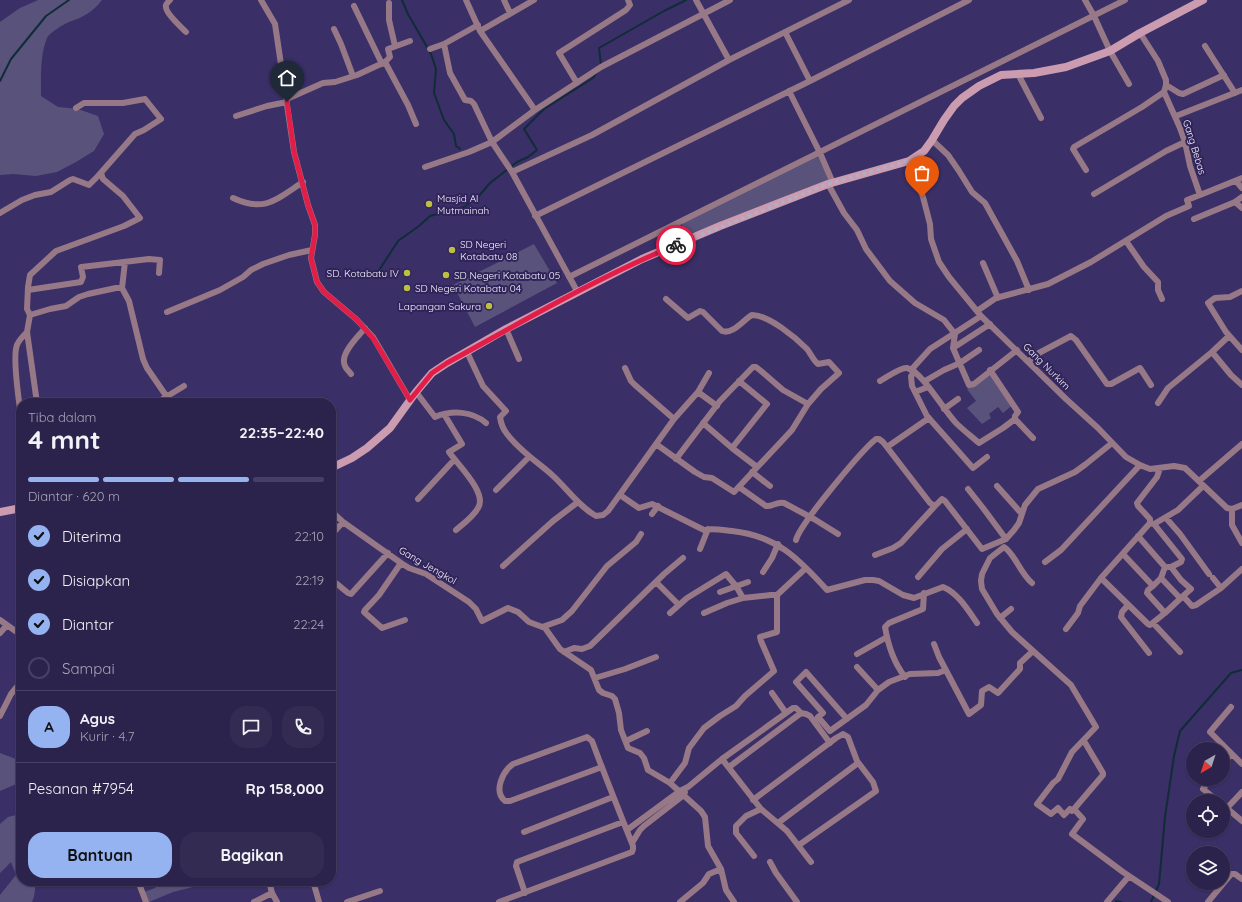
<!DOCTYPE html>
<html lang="id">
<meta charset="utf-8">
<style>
body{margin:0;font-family:Quicksand,sans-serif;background:#342b53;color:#f1f3f6;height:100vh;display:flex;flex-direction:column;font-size:15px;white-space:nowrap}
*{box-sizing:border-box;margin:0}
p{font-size:13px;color:#a6a4b5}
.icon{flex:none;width:22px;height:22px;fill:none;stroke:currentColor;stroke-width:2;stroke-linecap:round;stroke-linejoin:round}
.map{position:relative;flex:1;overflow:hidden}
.sheet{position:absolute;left:16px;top:398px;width:320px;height:488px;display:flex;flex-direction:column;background:#2c234c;border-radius:16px;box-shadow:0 1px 3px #0004,0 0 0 1px #484064}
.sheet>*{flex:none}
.needle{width:26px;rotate:219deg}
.controls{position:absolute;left:1186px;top:742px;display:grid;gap:8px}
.controls a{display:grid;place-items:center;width:44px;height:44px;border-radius:50%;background:#2c234c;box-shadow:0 1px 3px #0004,0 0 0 1px #484064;font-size:20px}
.pin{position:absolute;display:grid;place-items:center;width:34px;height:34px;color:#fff;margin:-41px -17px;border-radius:50% 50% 50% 0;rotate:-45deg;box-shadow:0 0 4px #0007}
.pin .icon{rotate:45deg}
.courier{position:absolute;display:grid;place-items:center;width:40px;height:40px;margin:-20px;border:3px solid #e11d48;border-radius:50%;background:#fff;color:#222;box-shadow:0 1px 5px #0007}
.headline em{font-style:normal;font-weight:800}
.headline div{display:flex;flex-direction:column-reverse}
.headline{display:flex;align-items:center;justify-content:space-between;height:68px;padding:0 12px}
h1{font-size:26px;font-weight:800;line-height:30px}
.bar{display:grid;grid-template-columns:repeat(4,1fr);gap:6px 4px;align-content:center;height:48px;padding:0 12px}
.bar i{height:5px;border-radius:3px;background:#484064}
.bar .selected{background:#95b2f1}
.bar p{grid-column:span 4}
.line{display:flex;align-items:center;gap:10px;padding:0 12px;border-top:1px solid #484064}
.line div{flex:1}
.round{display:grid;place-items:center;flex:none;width:42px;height:42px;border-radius:16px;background:#342b53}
ol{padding:0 12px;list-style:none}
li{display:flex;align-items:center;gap:12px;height:44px}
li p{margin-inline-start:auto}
li .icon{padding:4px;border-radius:50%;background:#95b2f1;color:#111;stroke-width:4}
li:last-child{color:#a6a4b5}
li i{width:22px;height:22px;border:2px solid #484064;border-radius:50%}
.action{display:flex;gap:8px;margin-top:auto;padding:8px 12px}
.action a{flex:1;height:46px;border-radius:16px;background:#95b2f1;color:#111;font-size:16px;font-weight:800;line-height:46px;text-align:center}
.action a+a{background:#342b53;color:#f1f3f6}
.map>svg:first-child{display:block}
.green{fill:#59537c}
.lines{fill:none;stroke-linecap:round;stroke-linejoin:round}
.stream{stroke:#102c38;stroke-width:2}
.street{stroke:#977886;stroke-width:6}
.secondary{stroke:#cb9bb0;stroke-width:8}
.done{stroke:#b2aec6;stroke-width:4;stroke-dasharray:0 7.2}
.route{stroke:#e11d48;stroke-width:5}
.poi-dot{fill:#bdbf43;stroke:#30245b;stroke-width:1.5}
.labels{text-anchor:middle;stroke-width:4;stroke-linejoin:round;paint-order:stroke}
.street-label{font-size:10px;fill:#f3f2f9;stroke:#30245b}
.poi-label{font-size:10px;fill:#f3f2f9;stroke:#30245b;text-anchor:start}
</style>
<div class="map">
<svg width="1242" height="902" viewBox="0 0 1242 902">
<rect width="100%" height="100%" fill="#3a2f66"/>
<path class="green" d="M38 0H102C94 11 82 18 69 22 64 24 49 33 47 38 40 54 41 79 41 96L58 107 78 109 98 116 104 134 94 151 76 162 57 172 36 176 13 174 0 175V22L20 8Z
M815 157H817L819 158 830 182 748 211 687 235 681 223Z
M534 244 557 283 475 327 453 285Z
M991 372 1015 403 1003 413 998 407 989 414 991 418 982 424 967 408 976 401 967 389Z
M0 753 21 761V782L0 791Z
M20 814 21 815V881H34C36 888 35 895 32 902H0V895L16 875 11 862 0 873V824L8 817Z
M160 881H195L193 887 173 892 149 902 146 898 144 892 155 888Z"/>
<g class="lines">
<path class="stream" d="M402 0 408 14 431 54 436 69 434 93 444 120 454 134 456 146 460 149
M601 65 599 48 664 11 686 0
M0 81 11 59 46 16 69 0
M374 278 398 241 419 226 430 216 464 207 478 197 490 183 517 162 528 157 537 150 524 129 544 109 593 78 597 72
M1116 902V901L1121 902
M1151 902 1159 884 1165 817 1174 756 1180 731 1231 673 1242 670"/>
<path class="street" d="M170 0C169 1 166 4 166 5 164 12 181 27 186 32
M261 0 275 24 294 152 308 205 315 225V235L311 258 317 282 324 292 356 319 373 337 410 400
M466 0 480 31 535 110
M504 0 510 13
M696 0 729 60
M730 0 601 67 535 110 492 142 512 172 592 135 729 60 849 0
M1085 0 1094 16 1110 51 1129 84
M389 3V20L395 46
M354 6 382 64
M334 29 341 44 353 76
M480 31 534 0
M785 32 810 81
M1205 46 1235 93
M430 49 444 44 478 25
M385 62 408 105 416 124
M1018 74 1041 118
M577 83 559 53 626 10 630 5 628 0
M1166 85 1179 93 1183 94 1224 75
M789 91 820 153 833 183
M287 99 323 83 335 82 357 75 385 62 390 57 388 49 410 41
M236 116 267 106 287 102
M1176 116 1242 90
M932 140 948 155 959 171 972 192 985 203 1017 261 1029 290
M909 161 923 197 930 224 931 239 939 262 949 277 981 316 1066 399 1098 428 1126 457 1140 465 1150 469 1174 466 1185 468 1227 508 1232 509 1242 505
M425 167 469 152 492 142 474 104 471 101 465 100 450 73 444 44
M1086 170 1073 149 1074 147 1142 107 1164 92 1166 85V80L1158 61 1140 33
M512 172 577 291
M1236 181 1242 188
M828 184 844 213 857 230 866 249 890 281 915 303 944 320 955 334 953 348 969 385 974 384 1017 350
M1094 194 1166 151 1185 142
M1200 195 1242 178
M233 198C265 213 277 199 303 182
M1235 202 1242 208
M0 213 22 200 35 195 51 192 70 180 73 179 89 185 98 176 135 134 144 130 161 119 145 99 123 103H84L76 108
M535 216 810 81 969 0
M1194 219 1235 202 1242 197
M1126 241 1144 267 1158 282V290L1162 299
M125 262 122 288 129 301 143 359 147 368 167 397
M983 263 998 298
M569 277 1125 0
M28 290 81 282 83 277 81 267 90 266 149 259 160 260 159 273
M1242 291 1230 297 1215 298 1208 303 1226 332 1242 350
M977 311 996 298 1048 284 1091 262 1166 216 1189 206 1187 200 1200 195 1190 166 1185 142 1180 128 1164 92
M167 312 220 290 243 277 251 270 263 264 289 255 312 250
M30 315 50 309 66 306 79 297 88 294 116 288H122
M506 329 519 359
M953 348 990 324
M467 352 483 386 506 411 500 417C501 424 503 429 507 434 519 450 536 461 551 474 566 487 578 506 596 516L603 515 608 511 656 444 674 419 698 392 709 373
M1212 352 1231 375 1242 385
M1029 361 1037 354 1071 336 1076 340 1107 384H1111L1140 368 1151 385
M625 368 631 381 635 385 674 419
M911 370 930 349 981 316
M915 372 911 376 912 386 915 392
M351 374C349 371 346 369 345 366 339 354 358 337 365 328
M880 381C886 378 900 367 907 368 922 371 944 411 956 423 963 430 971 436 979 443L1003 428 1015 419V416L1018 412 990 370
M925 381 944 370 960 363 979 350
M928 387 915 392 927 416 973 468 987 457
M416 392 435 417C452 410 472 411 486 423
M698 392 717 406
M37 403 27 332 30 315 27 309 28 287 30 275 56 251 124 226 140 218 123 196 103 179 101 173
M156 403 184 386
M1158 403 1168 388 1212 352 1229 336
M944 409 958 399
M444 414 462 444 449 452C457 464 488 493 478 508 473 517 463 524 456 530
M21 416C19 401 12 357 17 345 19 340 23 336 27 332
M1015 419 1033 438
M703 423 732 448 757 467
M656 444 695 472 704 477 712 478 734 492 792 430 808 404 821 389 839 373 829 362 818 364C813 360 811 354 807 349 796 338 769 315 752 315 744 319 733 335 722 331L703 312 700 311 688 318 666 299
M887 447 929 418
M732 448 767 404 739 381
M676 459 720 401 753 367H756L761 371 783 390 808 404
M752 472 770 486
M1199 481 1242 444
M997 486 1021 513
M739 487 766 506C772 507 777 501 784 503L814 519 838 534
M968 489 983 508 1006 539
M496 490 529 457
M620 495 636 506 639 508 652 504 704 530C713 528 722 530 732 531 777 536 798 558 827 590L865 580H873L879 581 903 595 914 598 943 587C958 593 968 610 977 623
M418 499 454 460
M1232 509V525L1242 543
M331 511 343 522 401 563 409 568 426 574 469 602 476 609 482 621 508 608 518 612 529 622 545 628 560 649 591 670 599 690 603 693 612 696 615 699 619 713 621 730 628 748 640 753 644 758 648 770 670 783 701 811 705 817 708 846 721 869 726 890 734 902
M652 514 658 506
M1166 518 1180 534 1209 574
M1150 523 1154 524 1182 559 1181 562 1171 567
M1154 524 1178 510 1203 486
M333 533 343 522
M1138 536 1165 567
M796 540C800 524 862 450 876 439H879L883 442 930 503 935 506 942 499 945 501 982 549 1006 539 1014 530 1019 523 1025 505 1038 489 1075 472 1086 464 1112 443
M700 549 708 529
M1123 554 1153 586 1161 578 1165 567
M875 555 893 548 901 543 935 506
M1045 562 1061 550 1140 465
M401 563 379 595 365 610 364 612 382 628 405 620
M503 566 553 521 578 502
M1168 567H1171L1181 580 1191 589 1183 596
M763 572 772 558 778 544
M918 577 942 549 967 529
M1101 578 1148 624 1150 625 1165 613
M1161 578 1180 598
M1213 578 1221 588
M331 579 348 593 351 594 388 553
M656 582 679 605 687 598 726 574 736 586 743 598 771 595H777
M1032 583C1020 573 1015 554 1004 547L990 558 982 574 981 581 982 589 997 614 1012 632 1071 685 1096 727 1072 752 1058 779 1053 783 1037 804 1051 814 1058 808 1064 815 1070 809 1072 811 1074 809
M1153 586 1148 590 1147 593 1165 613 1183 596 1192 606 1196 605 1221 588 1242 569
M720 592 748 582
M1128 605 1122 612 1121 617 1149 653
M670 613 679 605
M704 613 727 603 743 598
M1000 618 1011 609
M0 620 7 625
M1153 623 1180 652
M542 627 562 620 572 611 607 566 636 542 641 534
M1066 629 1078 613 1080 606 1101 578 1150 523V519L1138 506 1137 503 1157 477 1160 468
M0 633 7 625 21 635
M934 644 939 657 969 714 981 705 982 691 989 687 998 693 1020 669V663L1033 651
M564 652 574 648 582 649 590 646 664 574 683 558
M857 654 887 637
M857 667 878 690
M905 677C894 663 888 645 885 627L889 623 923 609 924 593
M595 678 625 669 656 657
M772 693 786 713
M1231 707 1210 732 1232 754
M801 713 796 708H793L722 759 761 809 787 831 811 862
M0 716 11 694 21 682
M847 719 806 672 796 682 823 713 818 717 830 731 866 705 878 690 889 682 910 674 938 673 946 670
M626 741 647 731
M1084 741 1103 773V775L1074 809 1083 819 1072 834 1123 872 1168 902
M1223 763 1232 754 1242 764
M729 767 801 713 806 714 810 716 830 743
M1210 779 1203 789 1218 801
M670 783 685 763 689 748 704 728 720 716 736 706 745 696 774 671 761 641 760 637 777 632V595L806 568
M753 800 836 738 843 734 848 737 857 761 873 782 876 791 799 845
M1223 805 1242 821
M1227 808 1242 792
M778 823 858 763
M627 830 680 791 688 787 722 759
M524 832 613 797
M632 843 640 830 644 826 684 795 685 792
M754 856 736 833V826L746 816 761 809
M770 862 776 873 797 902
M138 881 146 902
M269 881 272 893 277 902
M313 881 319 902
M525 893 516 866 517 862 623 822
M254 902 272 893
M347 902 380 891
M499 902 632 852 633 849V846C619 811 605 776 592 741L587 737 513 764C503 771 493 791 505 801H510L602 767
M680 902 703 883 709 874 721 869
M1107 902 1129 876
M1208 902 1231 874H1235L1242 879"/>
<path class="secondary" d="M331 468 352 458 367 448 390 428 416 392 432 373 447 363 506 329 642 259 720 226 828 184 909 161 924 151 932 140 944 120 954 106 962 98 979 86 1001 75 1034 73 1066 67 1110 51 1140 33 1203 0
M0 512 21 508"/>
</g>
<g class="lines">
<path class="done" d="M676 245 828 184 909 161 922 197"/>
<path class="route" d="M287 102 294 152 308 205 315 225V235L311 258 317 282 324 292 356 319 373 338 410 400 432 373 447 363C522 322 596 278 676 245"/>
</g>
<g class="poi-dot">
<circle cx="429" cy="204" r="4"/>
<circle cx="452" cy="250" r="4"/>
<circle cx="407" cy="273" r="4"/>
<circle cx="446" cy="275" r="4"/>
<circle cx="407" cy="288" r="4"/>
<circle cx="489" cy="306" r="4"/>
</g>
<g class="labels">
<g class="street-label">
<text transform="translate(1195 147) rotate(73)" y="4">Gang Bebas</text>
<text transform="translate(1047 366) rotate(45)" y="4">Gang Nurkim</text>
<text transform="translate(428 565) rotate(30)" y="4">Gang Jengkol</text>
</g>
<g class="poi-label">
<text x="437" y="202">Masjid Al<tspan x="437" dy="12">Mutmainah</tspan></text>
<text x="460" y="248">SD Negeri<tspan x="460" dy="12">Kotabatu 08</tspan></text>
<text x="399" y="277" text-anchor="end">SD. Kotabatu IV</text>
<text x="454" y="279">SD Negeri Kotabatu 05</text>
<text x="415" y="292">SD Negeri Kotabatu 04</text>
<text x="481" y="310" text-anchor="end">Lapangan Sakura</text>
</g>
</g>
</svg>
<div class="controls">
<a><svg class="needle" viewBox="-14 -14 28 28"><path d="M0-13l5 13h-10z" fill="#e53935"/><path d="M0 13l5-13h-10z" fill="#a6a4b5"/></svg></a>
<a><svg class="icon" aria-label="locate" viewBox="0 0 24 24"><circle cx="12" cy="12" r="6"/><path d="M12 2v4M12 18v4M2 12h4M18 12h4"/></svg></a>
<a><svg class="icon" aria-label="layers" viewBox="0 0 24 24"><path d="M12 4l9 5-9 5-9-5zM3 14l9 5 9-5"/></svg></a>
</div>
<div class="pin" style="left:922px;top:197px;background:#ea580c"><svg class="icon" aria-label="bag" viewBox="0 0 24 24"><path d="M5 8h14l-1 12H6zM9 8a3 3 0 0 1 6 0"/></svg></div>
<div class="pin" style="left:287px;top:102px;background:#1f2937"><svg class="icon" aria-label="home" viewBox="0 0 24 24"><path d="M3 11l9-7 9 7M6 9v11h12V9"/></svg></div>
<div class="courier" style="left:676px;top:245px"><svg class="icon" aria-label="bike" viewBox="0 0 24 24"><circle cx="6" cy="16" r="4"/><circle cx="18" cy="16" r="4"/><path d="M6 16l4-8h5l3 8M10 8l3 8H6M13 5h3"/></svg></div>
<section class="sheet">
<div class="headline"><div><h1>4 mnt</h1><p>Tiba dalam</p></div><em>22:35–22:40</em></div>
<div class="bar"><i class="selected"></i><i class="selected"></i><i class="selected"></i><i></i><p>Diantar · 620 m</p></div>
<ol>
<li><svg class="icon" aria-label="check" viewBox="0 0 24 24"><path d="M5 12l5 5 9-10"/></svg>Diterima<p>22:10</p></li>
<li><svg class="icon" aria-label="check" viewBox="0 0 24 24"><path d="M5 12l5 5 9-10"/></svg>Disiapkan<p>22:19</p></li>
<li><svg class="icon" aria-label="check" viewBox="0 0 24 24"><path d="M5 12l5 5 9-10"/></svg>Diantar<p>22:24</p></li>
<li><i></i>Sampai</li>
</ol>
<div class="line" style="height:72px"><b class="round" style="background:#95b2f1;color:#111">A</b><div><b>Agus</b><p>Kurir · 4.7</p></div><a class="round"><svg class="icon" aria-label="chat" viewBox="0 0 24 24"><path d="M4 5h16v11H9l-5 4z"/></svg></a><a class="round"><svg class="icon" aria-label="phone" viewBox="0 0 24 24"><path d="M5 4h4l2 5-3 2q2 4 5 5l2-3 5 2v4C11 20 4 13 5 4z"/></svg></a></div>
<div class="line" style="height:52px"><div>Pesanan #7954</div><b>Rp 158,000</b></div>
<div class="action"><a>Bantuan</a><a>Bagikan</a></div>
</section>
</div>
